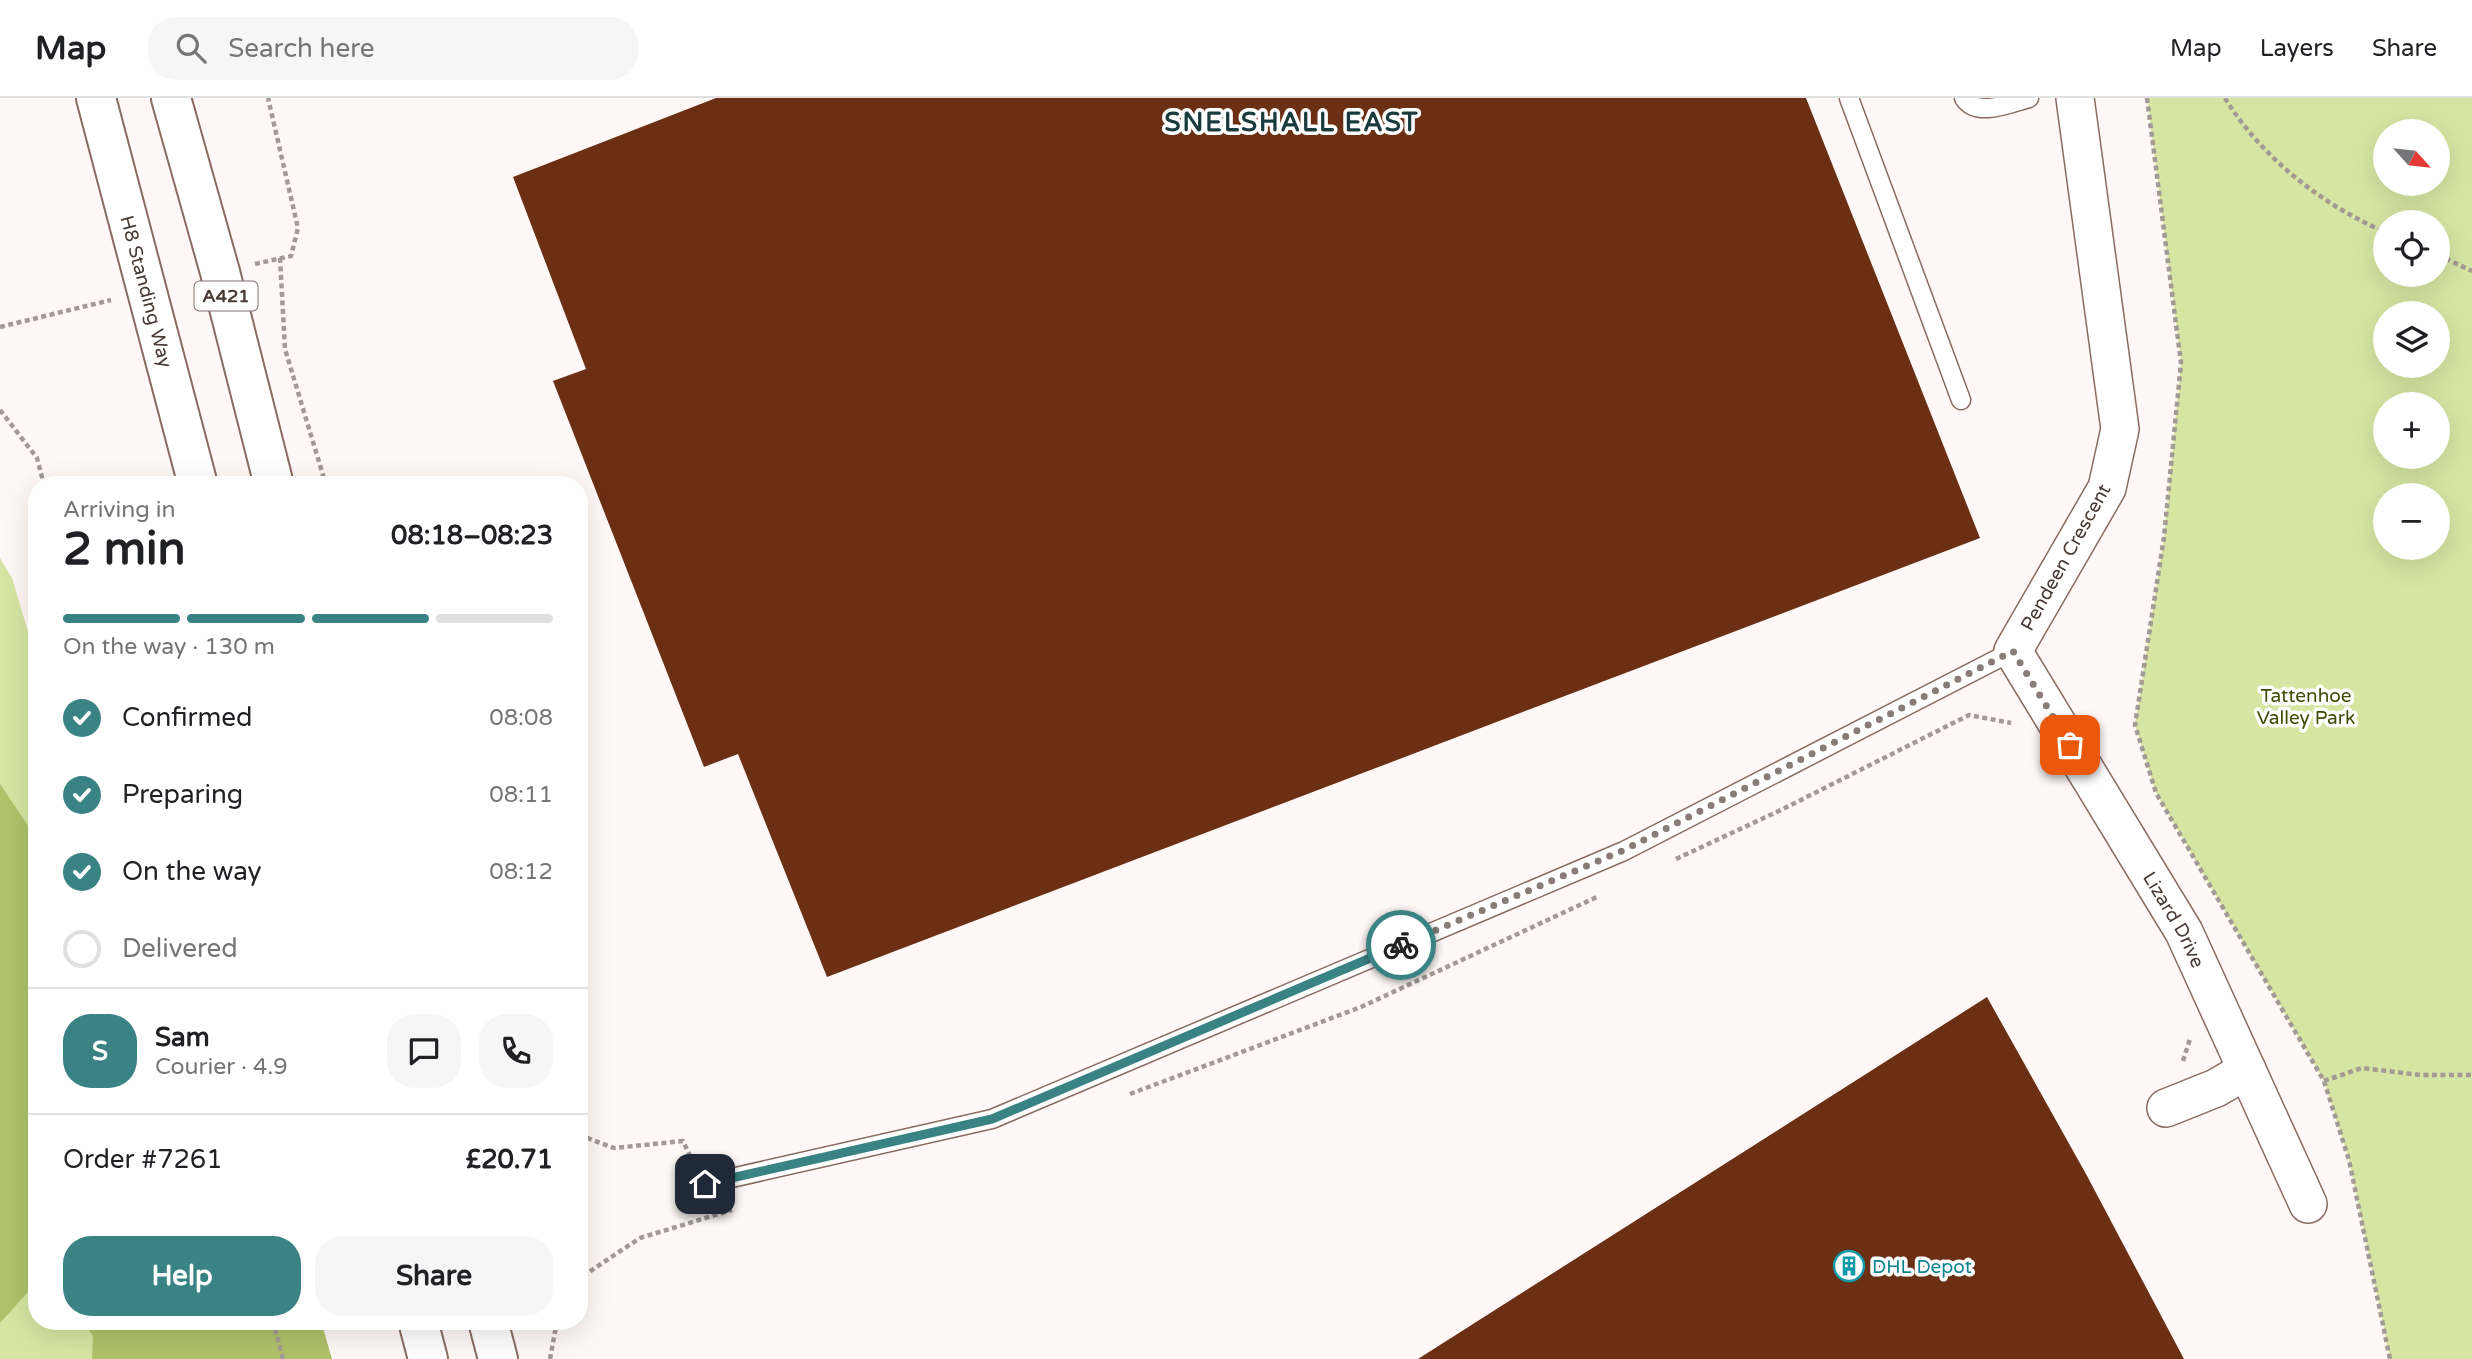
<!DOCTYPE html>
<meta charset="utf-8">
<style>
body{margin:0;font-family:"Varela Round",sans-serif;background:#f6f6f6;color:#202124;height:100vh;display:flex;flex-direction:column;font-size:26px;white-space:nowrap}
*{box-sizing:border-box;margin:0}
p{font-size:23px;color:#757577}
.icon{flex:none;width:38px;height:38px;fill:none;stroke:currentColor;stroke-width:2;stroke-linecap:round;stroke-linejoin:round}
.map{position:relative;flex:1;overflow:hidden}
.details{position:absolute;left:28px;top:378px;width:560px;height:854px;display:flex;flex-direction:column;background:#fff;border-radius:28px;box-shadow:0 7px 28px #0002}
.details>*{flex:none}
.needle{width:46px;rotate:117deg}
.tools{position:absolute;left:2373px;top:21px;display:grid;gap:14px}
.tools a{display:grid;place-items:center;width:77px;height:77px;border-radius:50%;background:#fff;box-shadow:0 7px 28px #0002;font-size:35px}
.pin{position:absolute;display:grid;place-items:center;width:60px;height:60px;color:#fff;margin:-30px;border-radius:14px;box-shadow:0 4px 10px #0006}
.courier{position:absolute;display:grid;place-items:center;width:70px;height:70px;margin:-35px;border:5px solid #3a8385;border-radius:50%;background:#fff;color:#222;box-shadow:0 2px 9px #0007}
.summary em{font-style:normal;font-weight:700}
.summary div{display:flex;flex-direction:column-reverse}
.summary{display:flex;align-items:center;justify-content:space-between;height:119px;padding:0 35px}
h1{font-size:46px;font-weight:700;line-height:52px}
.bar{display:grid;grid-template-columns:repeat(4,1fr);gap:10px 7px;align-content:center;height:84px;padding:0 35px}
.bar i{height:9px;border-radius:5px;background:#e0e0e0}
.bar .current{background:#3a8385}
.bar p{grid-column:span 4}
.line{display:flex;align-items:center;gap:18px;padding:0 35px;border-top:2px solid #e0e0e0}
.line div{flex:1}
.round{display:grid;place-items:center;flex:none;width:74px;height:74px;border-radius:28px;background:#f6f6f6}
ol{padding:0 35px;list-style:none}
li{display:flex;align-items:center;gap:21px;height:77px}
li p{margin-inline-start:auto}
li .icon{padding:7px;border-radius:50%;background:#3a8385;color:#fff;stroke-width:4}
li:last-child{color:#757577}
li i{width:38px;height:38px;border:4px solid #e0e0e0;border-radius:50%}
.cta{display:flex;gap:14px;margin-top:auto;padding:14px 35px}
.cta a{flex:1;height:80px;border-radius:28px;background:#3a8385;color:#fff;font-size:28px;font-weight:700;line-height:80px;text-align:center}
.cta a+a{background:#f6f6f6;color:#202124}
header{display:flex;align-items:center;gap:42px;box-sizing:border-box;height:98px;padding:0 35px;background:#fff;border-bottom:2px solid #e0e0e0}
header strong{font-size:33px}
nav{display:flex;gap:38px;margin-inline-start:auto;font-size:24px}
.search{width:490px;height:63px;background:#f6f6f6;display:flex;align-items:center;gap:18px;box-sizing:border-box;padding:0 24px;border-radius:28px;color:#757577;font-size:26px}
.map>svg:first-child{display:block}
.green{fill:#d6e6a2;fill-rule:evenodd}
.forest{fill:#b0c269}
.building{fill:#6b3014}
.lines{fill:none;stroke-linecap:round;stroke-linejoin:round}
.service-casing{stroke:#886c61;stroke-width:21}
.minor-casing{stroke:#886c61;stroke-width:40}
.trunk-casing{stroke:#886c61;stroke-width:42}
.path{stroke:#a39995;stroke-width:4.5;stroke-dasharray:5 3.5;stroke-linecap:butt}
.service{stroke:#fff;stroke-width:18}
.minor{stroke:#fff;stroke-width:37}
.trunk{stroke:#fff;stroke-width:38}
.done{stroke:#877c78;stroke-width:7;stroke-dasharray:0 12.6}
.route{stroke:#3a8385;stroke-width:9}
.labels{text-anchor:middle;stroke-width:7;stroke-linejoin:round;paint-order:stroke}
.shield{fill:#fff;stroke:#7e7471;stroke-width:2}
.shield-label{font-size:18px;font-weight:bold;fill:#463934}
.street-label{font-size:19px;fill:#463934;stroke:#fff}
.park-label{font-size:19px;fill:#424d08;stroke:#fff}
.culture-label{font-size:19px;fill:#0d838f;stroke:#fff;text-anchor:start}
.district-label{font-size:26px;font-weight:bold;letter-spacing:2px;fill:#193b3d;stroke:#fff}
</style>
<header>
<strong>Map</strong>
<div class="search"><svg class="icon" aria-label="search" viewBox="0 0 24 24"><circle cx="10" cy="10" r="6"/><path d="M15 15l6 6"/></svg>Search here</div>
<nav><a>Map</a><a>Layers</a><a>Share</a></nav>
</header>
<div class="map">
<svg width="2472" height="1261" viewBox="0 0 2472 1261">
<rect width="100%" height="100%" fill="#fff8f6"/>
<path class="green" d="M2147 0H2472V1261H2390L2349 1062 2324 983 2156 695 2135 627 2164 439 2181 265ZM2385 33H2438V86H2385ZM2385 124H2438V177H2385ZM2385 215H2438V268H2385ZM2385 306H2438V359H2385ZM2385 397H2438V450H2385Z
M0 460 12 480 37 564V1223H233L245 1261H0Z"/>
<path class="forest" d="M0 686 37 741V1184L0 1225Z
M83 1223H321L332 1261H92L93 1238Z"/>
<path class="building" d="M716 0H1806L1980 440 827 879 738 656 704 669 553 283 586 271 513 79Z
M1987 899 2086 1076 2184 1261H1418Z"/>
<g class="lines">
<g class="service-casing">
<path id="service" d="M1849 0 1961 302
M1964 0C1977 20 2010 5 2029 0
M705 1086 992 1021 1624 753 2013 553"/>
</g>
<g class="minor-casing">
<g id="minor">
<path id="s1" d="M2075 0 2120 331 2107 390 2013 553 2184 834 2308 1106"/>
<path d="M2166 1010 2216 990 2247 972"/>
</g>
</g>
<g class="trunk-casing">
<g id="trunk">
<path id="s2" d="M96 0 198 387"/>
<path d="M171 0 220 174 274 387"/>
<path d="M418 1223 428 1261"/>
<path d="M488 1223 498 1261"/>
</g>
</g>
<path class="path" d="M2147 0 2181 265 2164 439 2135 627 2156 695 2324 983 2349 1062 2390 1261
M2225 0C2261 59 2322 107 2385 134
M2438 157 2472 173
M280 160 285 251 326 387
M255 166 291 158 298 130 268 0
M0 229 111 202
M0 312 37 360 44 387
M1676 761 1783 711 1969 617 2011 625
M2183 963 2190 941
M2324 983 2362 970 2420 977H2472
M1130 996 1361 909 1599 798
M579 1037 614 1050 683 1043 692 1062
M579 1186 586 1176 640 1140 732 1112
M273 1223 283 1261
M550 1261 557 1223"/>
<use href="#service" class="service"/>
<use href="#minor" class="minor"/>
<use href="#trunk" class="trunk"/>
</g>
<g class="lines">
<path class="done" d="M1401 847 1624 752 2013 553 2070 647"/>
<path class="route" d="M705 1086 992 1021 1401 847"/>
</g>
<defs>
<g id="building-ring" transform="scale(1.575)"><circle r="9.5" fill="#fff" stroke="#0f9aa8" stroke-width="1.5"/><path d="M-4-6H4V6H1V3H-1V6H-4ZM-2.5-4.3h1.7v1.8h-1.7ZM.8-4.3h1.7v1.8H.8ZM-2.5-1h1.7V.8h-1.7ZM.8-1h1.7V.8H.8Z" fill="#0f9aa8"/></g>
</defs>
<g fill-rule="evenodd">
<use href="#building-ring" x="1849" y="1168"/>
</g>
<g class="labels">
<rect class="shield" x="194.5" y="183.5" width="63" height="29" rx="5"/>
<g class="shield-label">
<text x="226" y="204">A421</text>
</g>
<g class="street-label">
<text dy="7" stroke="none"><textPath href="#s2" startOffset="200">H8 Standing Way</textPath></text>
<text transform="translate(2065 459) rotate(-61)" y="7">Pendeen Crescent</text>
<text dy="7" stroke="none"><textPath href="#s1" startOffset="896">Lizard Drive</textPath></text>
</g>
<g class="park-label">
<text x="2306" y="604">Tattenhoe<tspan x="2306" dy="22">Valley Park</tspan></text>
</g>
<g class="culture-label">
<text x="1872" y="1175">DHL Depot</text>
</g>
<g class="district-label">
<text x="1292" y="33">SNELSHALL EAST</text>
</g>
</g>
</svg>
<div class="tools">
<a><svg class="needle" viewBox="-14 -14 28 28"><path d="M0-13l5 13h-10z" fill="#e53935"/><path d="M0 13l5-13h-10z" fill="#757577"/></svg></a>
<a><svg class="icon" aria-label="locate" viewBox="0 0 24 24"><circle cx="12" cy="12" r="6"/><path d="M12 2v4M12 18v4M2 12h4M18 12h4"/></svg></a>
<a><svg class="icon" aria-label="layers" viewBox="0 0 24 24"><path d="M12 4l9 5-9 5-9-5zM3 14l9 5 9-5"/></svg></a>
<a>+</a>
<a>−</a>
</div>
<div class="pin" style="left:2070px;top:647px;background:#ea580c"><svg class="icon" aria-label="bag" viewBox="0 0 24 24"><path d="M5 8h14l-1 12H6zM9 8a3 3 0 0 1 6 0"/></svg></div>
<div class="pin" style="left:705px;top:1086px;background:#1f2937"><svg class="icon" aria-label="home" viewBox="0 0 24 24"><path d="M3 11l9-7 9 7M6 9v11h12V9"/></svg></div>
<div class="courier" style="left:1401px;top:847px"><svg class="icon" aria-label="bike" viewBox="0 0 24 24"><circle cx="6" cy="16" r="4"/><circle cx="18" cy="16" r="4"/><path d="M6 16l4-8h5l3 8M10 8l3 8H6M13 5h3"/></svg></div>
<section class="details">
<div class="summary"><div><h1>2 min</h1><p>Arriving in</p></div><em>08:18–08:23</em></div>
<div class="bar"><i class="current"></i><i class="current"></i><i class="current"></i><i></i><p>On the way · 130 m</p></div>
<ol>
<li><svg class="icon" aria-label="check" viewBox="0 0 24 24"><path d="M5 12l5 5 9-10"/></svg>Confirmed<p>08:08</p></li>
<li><svg class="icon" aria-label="check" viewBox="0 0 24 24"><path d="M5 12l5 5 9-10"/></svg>Preparing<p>08:11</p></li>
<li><svg class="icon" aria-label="check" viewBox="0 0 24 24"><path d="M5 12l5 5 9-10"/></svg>On the way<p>08:12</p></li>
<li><i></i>Delivered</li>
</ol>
<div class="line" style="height:126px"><b class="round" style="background:#3a8385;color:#fff">S</b><div><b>Sam</b><p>Courier · 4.9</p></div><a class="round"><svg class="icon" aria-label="chat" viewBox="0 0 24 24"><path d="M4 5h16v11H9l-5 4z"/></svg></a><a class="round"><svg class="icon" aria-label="phone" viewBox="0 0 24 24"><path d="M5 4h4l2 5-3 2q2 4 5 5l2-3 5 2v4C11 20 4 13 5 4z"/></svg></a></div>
<div class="line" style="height:91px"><div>Order #7261</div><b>£20.71</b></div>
<div class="cta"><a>Help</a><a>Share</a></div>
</section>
</div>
